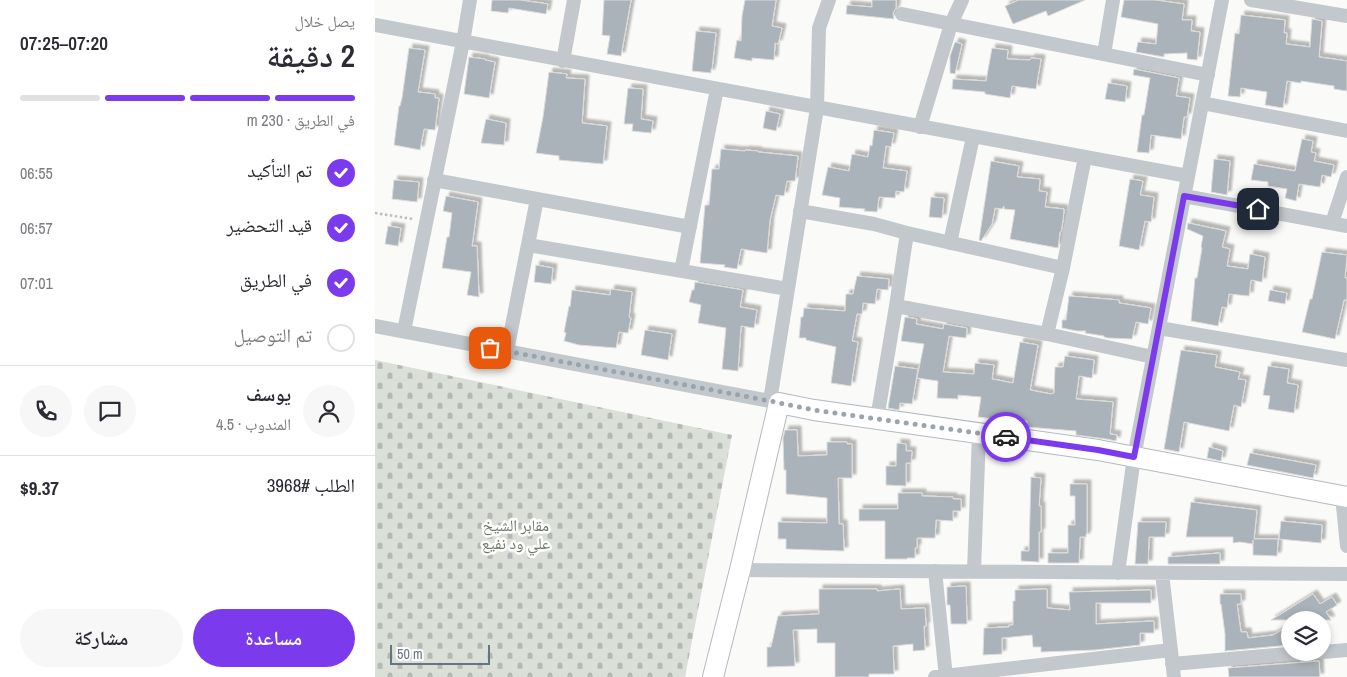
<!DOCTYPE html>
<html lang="ar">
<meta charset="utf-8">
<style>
body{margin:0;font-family:"Archivo Narrow","Noto Naskh Arabic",sans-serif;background:#f7f7f7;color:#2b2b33;direction:rtl;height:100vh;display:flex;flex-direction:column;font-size:19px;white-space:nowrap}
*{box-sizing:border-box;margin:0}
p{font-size:16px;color:#7c7c81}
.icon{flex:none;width:28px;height:28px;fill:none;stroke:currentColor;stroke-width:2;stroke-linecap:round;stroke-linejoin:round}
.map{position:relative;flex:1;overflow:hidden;direction:ltr}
.panel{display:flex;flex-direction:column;background:#fff;width:375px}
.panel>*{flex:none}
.tools{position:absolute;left:906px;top:611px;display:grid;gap:10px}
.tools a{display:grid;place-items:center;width:50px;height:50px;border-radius:50%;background:#fff;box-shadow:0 2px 8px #0003;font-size:25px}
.scale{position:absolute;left:15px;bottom:12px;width:100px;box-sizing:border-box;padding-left:5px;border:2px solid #657683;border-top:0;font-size:14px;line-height:18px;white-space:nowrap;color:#657683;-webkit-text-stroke:4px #fff;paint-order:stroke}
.pin{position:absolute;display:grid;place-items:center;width:42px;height:42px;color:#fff;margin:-21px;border-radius:10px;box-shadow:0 2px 8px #0006}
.courier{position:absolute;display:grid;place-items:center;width:50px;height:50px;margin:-25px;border:4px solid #7c3aed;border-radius:50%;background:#fff;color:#222;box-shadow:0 1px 6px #0007}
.summary em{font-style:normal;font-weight:600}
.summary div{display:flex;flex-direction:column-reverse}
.summary{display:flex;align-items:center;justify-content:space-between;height:85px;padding:0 20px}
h1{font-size:32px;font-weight:600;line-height:38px}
.bar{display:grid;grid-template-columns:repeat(4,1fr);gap:8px 5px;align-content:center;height:60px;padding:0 20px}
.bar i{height:6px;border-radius:4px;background:#e1e1e2}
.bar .current{background:#7c3aed}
.bar p{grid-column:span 4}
.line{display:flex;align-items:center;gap:12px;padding:0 20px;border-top:1px solid #e1e1e2}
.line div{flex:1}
.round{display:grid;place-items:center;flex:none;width:52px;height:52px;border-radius:26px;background:#f7f7f7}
ol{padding:0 20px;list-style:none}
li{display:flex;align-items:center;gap:15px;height:55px}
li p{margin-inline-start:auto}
li .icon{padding:5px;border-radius:50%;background:#7c3aed;color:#fff;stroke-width:4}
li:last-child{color:#7c7c81}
li i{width:28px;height:28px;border:2px solid #e1e1e2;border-radius:50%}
.button{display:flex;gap:10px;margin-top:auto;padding:10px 20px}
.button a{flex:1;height:58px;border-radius:30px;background:#7c3aed;color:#fff;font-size:20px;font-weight:600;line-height:58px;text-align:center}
.button a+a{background:#f7f7f7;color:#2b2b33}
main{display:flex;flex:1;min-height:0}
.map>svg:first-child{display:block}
.cemetery{fill:url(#cemetery-stones)}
.building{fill:#aab3b9;stroke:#dcdcda;filter:url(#shadow)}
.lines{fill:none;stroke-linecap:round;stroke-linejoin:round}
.secondary-casing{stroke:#b3babf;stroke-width:22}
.path{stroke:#bbbfc2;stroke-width:2.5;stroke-dasharray:2.5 2.5;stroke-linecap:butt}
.street{stroke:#c3c8cc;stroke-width:14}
.secondary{stroke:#fff;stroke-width:20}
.done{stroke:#99a4ac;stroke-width:5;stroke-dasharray:0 9}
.route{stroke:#7c3aed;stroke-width:6}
.labels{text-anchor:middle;stroke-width:5;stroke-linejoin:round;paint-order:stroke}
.park-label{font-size:16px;fill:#687a64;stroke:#fff}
</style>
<main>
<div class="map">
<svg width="972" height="677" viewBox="0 0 972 677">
<defs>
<pattern id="cemetery-stones" width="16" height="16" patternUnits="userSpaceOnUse" patternTransform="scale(1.25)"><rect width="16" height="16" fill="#dadfd7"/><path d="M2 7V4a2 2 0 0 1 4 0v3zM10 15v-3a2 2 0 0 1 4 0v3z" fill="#b4b9b4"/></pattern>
<filter id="shadow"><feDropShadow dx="4" dy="-4" stdDeviation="1" flood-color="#0004"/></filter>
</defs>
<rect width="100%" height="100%" fill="#fafaf8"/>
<path class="cemetery" d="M0 360 357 435 310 677H0Z"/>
<path class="building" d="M117 0H145L173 4 171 14 134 8 133 13 116 11Z
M229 0H256L246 56 232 54 235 36 227 35Z
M370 0H401L397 26 407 28 403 44 400 43 399 60 377 58V61L359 58 362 40 366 41 367 16Z
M497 0H521V8L518 13 519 19 471 14 472 5 497 7Z
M644 0H710L673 16 671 11 638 24 630 6Z
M749 0H780L809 4 807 20H817L816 31 825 32 822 60 812 59V53L789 54V57L761 52 763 42 781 44 783 24 746 17Z
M866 15 910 20 909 33H912L911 44 935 47 937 19 947 21 944 57 972 61V91L959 89V86L926 81V83L912 81 908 108 890 105 892 92 866 88 865 97 853 96 860 33 864 34Z
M321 31 341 33 337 69H336V73L317 71Z
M580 42 587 44 580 74 575 73V56Z
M34 48 50 50 43 92 60 94V98H64L60 130 49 129 45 150 19 145 24 106H25L27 98Z
M617 48 633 50 632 59 655 60 656 58 666 59 661 89 637 86 635 98 610 94V92L577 89 578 79 611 81Z
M94 57 110 59V60L120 62 114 98 89 94Z
M759 69 804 78 801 96 815 98 812 117H809L806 139 776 135 774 153 762 152 767 115H769L775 78 758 75Z
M174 72 192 74 191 78 210 79 207 123 232 126 228 164 184 160V156L161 153 168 117Z
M733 83 752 86 750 102 730 99Z
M253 88 268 89 266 119 278 121 276 133 257 131 258 124H249Z
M391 111 405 114 401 131 388 128Z
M111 119 131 123 129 145 106 143Z
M499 130 519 133 516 147 511 146 508 168 532 171 529 192 521 191 520 198 504 197 502 212 489 211 490 209 464 207 465 198 447 195 453 167 474 171 477 154 493 157 495 145 497 146Z
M927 139 938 141 936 152 941 153 939 161 959 165 956 177 947 175 945 187 924 184 921 201 910 198 912 189 893 186V182L876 180 879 164 920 171Z
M346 149 370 151V150L383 151V152L423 156 420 181H412L409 196 401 195 395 220 392 253 366 249 362 269 349 267 350 265 325 263 330 205H334L337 169H344Z
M839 159 855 161 852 195 836 192Z
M616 161 644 166 642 177 665 179 664 191 672 192 670 207 689 209 688 220 686 232H685L683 248 635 239 640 210 629 209V206L627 209 620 208 617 224 606 241 604 240Z
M755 179 768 181 765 195 779 197 776 222 770 221 764 250 744 246Z
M19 180 44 182 42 202 17 199Z
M71 196 103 202 97 246H102L104 297 92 295 96 272 67 268 72 237H74L77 213 68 211Z
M556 197 569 198 567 218 554 217Z
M813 223 851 231 847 247 855 249 852 266 873 269 875 254 890 257 887 282 876 280 874 296 854 294 852 308 847 307 843 326 816 321 820 278H822L827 248 826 247 828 236 812 229Z
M13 226 26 228 23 246 10 244Z
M947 252 972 255 970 278H972V300H969L960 339 927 332 935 299H937Z
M161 265 178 268 176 284 159 282Z
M482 276 514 279 513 290 502 289 500 304 488 303 487 314H482L477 341 483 342 476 386 456 383 461 347 431 340V338H424L426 317H428L429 308 470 311 471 294H478Z
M320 282 368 290 365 307 382 310 379 328 366 326 363 371 347 369 351 328 323 323 326 305 314 302 317 290H319Z
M236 289 257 292 254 317 256 318 253 333 244 332 241 348 204 345 189 341 191 333 189 332 190 327 194 306 195 307 197 290 235 295Z
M895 290 912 293 910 304 893 301Z
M694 296 744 300V303L776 308 773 324 761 322 757 339 733 338 729 337V336L710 333 711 331H702L687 328V320H691Z
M530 317 542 319 541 324 568 329 569 324 592 328 591 338 574 336 568 372 599 374 600 363 619 365 617 379 638 383 645 342 663 345 655 390 676 394 679 393 680 367H688L690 356 719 360 717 378 704 376 701 399 738 402 735 434 742 435 741 441 731 439 701 435V431L652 427V421L631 420V425L620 424V419L603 417 606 397 583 395V399L562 398 563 381 542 378 549 344 526 341Z
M270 330 297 334 293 360 266 355Z
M806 350 842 355 840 367 865 372 863 379 871 380 866 407 859 405 854 431 809 422 804 452 789 449Z
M520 366 543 369 537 404 525 403 524 410 513 408Z
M893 366 914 369 912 383 923 385 919 413 893 409 895 396 888 395Z
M410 430H422L423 456 452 455V442H472V444H477V478H463L464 524H468L469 551 411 549V539H403V522L452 523V498L411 494V470H409L408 438Z
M522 443 531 444V451H537L536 463H531V486L511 485V466H521Z
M834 447 848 451 846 461 832 458Z
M875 453 941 465 938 478 872 465Z
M656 477 666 478 664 506H666V532H664V562L646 561V551H654Z
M695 484H712V534H711V537H705L704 563H673V553H693V525H700V496H695Z
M523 493H547V496L578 497V499H586V511H578V521L561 520 560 538H542V548H540V558H532V559H510V521H484V509H523Z
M816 502 882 510 879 539H903L902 556 878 555V540V544L865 542 858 543V537H811Z
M906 521 947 525 946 543 904 539Z
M763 522H791L790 537H774L773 564H760Z
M845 553V564H793V557Z
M591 586 592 624H576L575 605H572V587Z
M444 589H502V591L525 589 526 609 550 608 551 626H549L550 650 538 651V644L518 646 519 674H494V677H460V643H442V629L418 630 420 666 392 667V647H396L403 616 444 614Z
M672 589V608L695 610 694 592 776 590V603H721V624L779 621V633H765V645L720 650 666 652V647H658L657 635 627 638V654L608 655 609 628 634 627V625H638V601H640V590Z
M845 594H866V604H862L866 632H872L873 638 898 635 915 625V645L850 651V634L846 604H845Z
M938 594 945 604 957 597 962 605 951 612 956 620H896Z
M944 661 945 677H854L853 668Z"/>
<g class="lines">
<g class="secondary-casing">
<path id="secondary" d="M338 677 365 570 404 403 439 410 723 450 972 497"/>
</g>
<path class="path" d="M0 213 38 219"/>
<path class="street" d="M876 0 972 16
M527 14 833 75
M0 25 813 176
M729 54 738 0
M188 61 199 0
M827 103 972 131
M545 127 576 24 587 0
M59 180 315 227
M809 196 972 226
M425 211 499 224 532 233 521 306 502 419
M957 223 972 177
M532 233 688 268
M575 243 598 137
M153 245 413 289
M306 271 342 89
M521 306 672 334 778 357
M0 326 395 401 404 403
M784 328 972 360
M29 331 88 42 95 0
M672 334 688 268 710 157
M132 351 162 199
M395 401 442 108 444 28 454 0
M967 496 972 546
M365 570 972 574
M560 571 571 677
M599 571 604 434
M743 573 759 457 847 0
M787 573 799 677
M948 652 972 650
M797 664 936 652
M560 677 796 650"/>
<use href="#secondary" class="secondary"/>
</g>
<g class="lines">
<path class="done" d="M115 348 395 401 439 410 631 437"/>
<path class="route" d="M631 437 723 450 759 457 809 196 883 209"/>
</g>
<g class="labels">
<g class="park-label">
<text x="141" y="531">مقابر الشيخ<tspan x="141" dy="18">علي ود نفيع</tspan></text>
</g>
</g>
</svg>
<div class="tools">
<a><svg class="icon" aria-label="layers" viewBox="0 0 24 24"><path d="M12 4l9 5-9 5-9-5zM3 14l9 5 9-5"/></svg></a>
</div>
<div class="scale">50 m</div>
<div class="pin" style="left:115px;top:348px;background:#ea580c"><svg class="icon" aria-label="bag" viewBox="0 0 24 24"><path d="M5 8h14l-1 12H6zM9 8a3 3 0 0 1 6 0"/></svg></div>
<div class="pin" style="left:883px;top:209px;background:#1f2937"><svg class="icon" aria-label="home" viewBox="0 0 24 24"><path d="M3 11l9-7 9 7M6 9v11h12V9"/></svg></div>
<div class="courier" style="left:631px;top:437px"><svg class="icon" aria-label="car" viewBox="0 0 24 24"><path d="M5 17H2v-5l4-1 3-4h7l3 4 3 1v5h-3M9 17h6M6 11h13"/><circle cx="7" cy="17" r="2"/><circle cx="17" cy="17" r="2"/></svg></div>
</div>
<section class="panel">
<div class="summary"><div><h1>2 دقيقة</h1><p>يصل خلال</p></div><em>07:20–07:25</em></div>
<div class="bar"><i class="current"></i><i class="current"></i><i class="current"></i><i></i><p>في الطريق · 230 m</p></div>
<ol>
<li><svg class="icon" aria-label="check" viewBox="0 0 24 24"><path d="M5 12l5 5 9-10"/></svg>تم التأكيد<p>06:55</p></li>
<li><svg class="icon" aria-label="check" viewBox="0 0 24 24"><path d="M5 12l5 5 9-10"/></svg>قيد التحضير<p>06:57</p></li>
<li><svg class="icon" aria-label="check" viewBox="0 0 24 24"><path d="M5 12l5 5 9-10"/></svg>في الطريق<p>07:01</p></li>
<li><i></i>تم التوصيل</li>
</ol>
<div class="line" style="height:90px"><a class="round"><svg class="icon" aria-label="person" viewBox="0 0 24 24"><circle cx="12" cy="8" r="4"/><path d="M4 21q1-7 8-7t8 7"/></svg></a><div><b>يوسف</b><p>المندوب · 4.5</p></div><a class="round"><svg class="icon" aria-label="chat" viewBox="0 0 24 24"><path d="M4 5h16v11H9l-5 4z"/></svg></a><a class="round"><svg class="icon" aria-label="phone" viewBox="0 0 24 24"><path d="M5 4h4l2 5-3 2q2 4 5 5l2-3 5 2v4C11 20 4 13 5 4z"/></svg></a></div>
<div class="line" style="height:65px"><div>الطلب #3968</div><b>$9.37</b></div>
<div class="button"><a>مساعدة</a><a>مشاركة</a></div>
</section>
</main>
